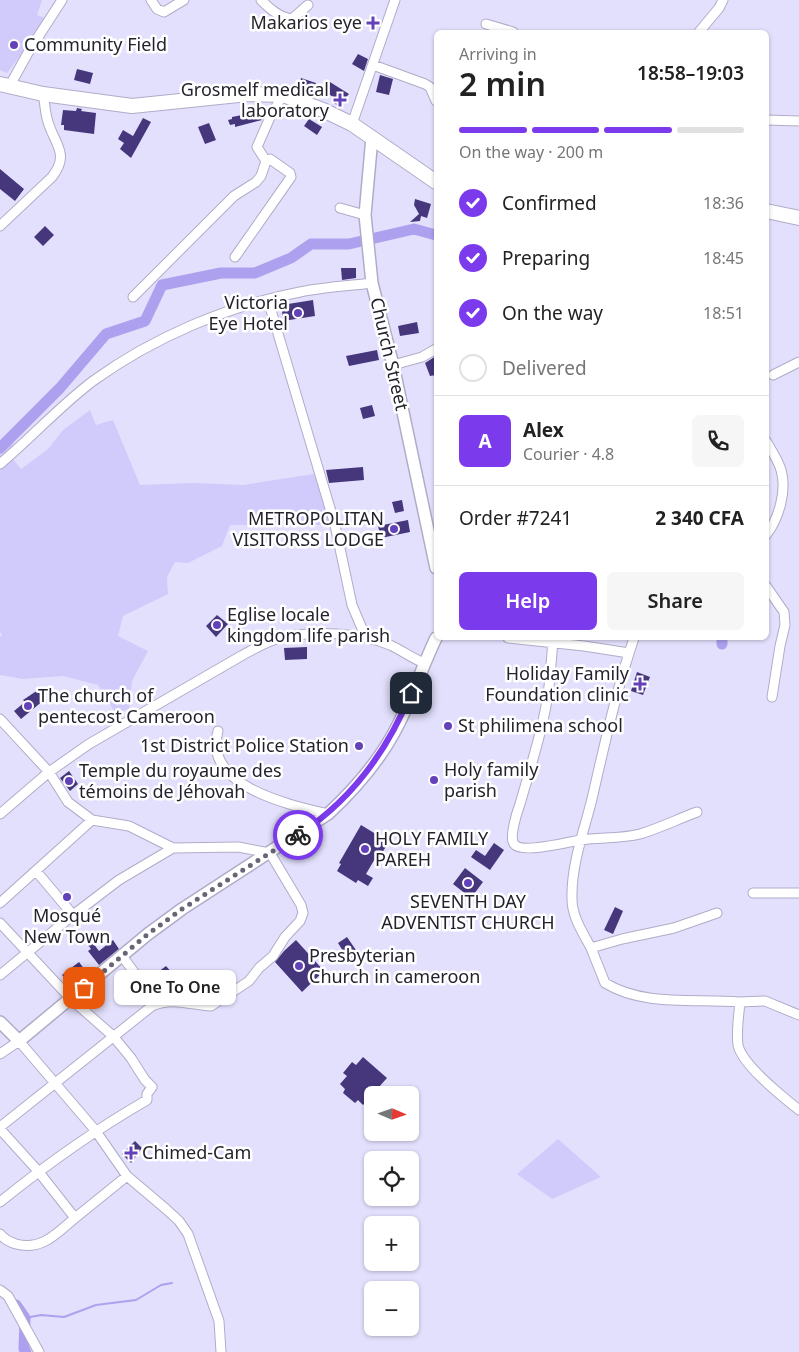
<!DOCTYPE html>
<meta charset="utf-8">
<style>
body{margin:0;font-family:"Noto Sans",sans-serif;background:#f6f6f6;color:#222;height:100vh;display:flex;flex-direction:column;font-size:19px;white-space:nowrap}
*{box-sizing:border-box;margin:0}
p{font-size:16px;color:#767676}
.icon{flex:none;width:28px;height:28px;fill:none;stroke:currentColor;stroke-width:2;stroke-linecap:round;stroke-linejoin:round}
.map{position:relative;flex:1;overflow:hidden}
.sheet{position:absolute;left:434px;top:30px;width:335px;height:610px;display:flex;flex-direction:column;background:#fff;border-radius:8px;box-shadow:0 1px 4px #0004}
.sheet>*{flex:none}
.needle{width:32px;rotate:92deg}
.tools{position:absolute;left:364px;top:1086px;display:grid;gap:10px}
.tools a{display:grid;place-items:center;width:55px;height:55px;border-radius:8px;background:#fff;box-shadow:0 1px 4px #0004;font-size:25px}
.pin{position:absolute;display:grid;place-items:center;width:42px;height:42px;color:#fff;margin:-21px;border-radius:10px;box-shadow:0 2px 8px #0006}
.courier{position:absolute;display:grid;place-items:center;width:50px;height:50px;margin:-25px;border:4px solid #7c3aed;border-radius:50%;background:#fff;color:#222;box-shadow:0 1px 6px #0007}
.bubble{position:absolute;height:35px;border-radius:8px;background:#fff;box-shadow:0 1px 4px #0004;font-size:16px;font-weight:600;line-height:35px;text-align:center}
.head em{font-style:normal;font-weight:600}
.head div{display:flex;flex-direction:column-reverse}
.head{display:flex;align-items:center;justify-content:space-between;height:85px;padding:0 25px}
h1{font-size:32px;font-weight:600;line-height:38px}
.bar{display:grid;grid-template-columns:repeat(4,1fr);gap:8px 5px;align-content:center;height:60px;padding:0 25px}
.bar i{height:6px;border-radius:4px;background:#e0e0e0}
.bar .current{background:#7c3aed}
.bar p{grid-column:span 4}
.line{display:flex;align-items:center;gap:12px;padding:0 25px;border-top:1px solid #e0e0e0}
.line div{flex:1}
.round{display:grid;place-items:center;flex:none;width:52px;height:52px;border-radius:8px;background:#f6f6f6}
ol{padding:0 25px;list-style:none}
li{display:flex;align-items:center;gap:15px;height:55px}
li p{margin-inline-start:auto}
li .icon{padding:5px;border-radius:50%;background:#7c3aed;color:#fff;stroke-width:4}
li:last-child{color:#767676}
li i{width:28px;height:28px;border:2px solid #e0e0e0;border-radius:50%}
.action{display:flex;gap:10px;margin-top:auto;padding:10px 25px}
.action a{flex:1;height:58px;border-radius:8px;background:#7c3aed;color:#fff;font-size:20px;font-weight:600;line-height:58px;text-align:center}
.action a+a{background:#f6f6f6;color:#222}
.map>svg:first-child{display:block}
.green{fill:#d0cbfb}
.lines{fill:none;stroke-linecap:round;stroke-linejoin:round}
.stream{stroke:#ada1ef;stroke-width:2}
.river{stroke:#ada1ef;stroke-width:11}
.building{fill:#46377c}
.minor-casing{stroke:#b0acc8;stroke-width:11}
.major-casing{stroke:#b0acc8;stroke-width:14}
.highway-casing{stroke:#b0acc8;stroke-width:16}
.minor{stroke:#fff;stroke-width:9}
.major{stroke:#fff;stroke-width:11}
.highway{stroke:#fff;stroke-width:14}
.done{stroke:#676576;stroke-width:5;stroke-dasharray:0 9}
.route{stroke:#7c3aed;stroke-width:6}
.poi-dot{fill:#6241b9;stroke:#fff;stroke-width:2}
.labels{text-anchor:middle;stroke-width:5;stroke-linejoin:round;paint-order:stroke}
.poi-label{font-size:18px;fill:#24232d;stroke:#fff;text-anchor:start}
.street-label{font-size:18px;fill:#24232d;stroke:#fff}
</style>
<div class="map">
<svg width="799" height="1352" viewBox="0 0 799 1352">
<rect width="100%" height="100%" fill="#e3e0fd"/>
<path class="green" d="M0 0H42L37 15 48 19 7 73 0 70Z
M90 410 96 425 113 420 140 485 194 483 243 485 320 473 335 525H230L222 546 188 563 175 562 167 577 168 594 123 616 118 636 148 651 132 681 129 709 116 714 98 685 63 676 23 679 0 675V637L2 635 0 632V448L16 434 10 455 21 469 48 449 63 430Z
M558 1139 601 1177 552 1199 517 1174Z"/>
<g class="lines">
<path class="stream" d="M25 1318 41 1315 64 1317 96 1305 136 1300 161 1285 172 1283"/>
<path class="river" d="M0 448 60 388 106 334 145 321 162 285 221 273H255L291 258 311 244H349L414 229 436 235
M722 638V644
M16 1305 25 1318 24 1349 26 1352"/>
</g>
<path class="building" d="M358 54 368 59 364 71 352 64Z
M77 69 93 73 90 84 74 80Z
M380 75 393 79 389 95 376 92Z
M301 78 316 83 312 94 298 88Z
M330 82 349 94 338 106 333 102 335 98 325 92Z
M77 108 82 109 81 111 96 113 94 134 64 130V125H61L63 110 76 111Z
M247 114V117L261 114 262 120 235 127V124L230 125 228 120 232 119V117Z
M143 118 151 122 131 158 120 149 124 143 118 139 123 130 133 136Z
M309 119 322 127 317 135 304 126Z
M209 123 216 140 205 144 198 127Z
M0 169 24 189 15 201 0 189Z
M415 199 431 204 427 218 421 216 420 221 410 222 419 214 414 205Z
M45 226 54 235 43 246 34 237Z
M341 268H356V278L342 280Z
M313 300 315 316 283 321 282 310 288 304Z
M417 322 419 333 400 336 398 326Z
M377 350 379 360 349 366 346 356Z
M436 356V375L430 376 425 363Z
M372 405 375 416 363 419 360 408Z
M363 467 364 480 329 483 326 470Z
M402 500 404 511 395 513 392 502Z
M408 520 410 532 381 538 378 526Z
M217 615 228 624 216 637 206 626Z
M307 647V659L285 660 284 648Z
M637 672 650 677 643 695 631 691Z
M38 690 44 700 21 719 14 711 25 702 23 700Z
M69 771 78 784 70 791 60 778Z
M361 825 389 842 378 859 376 857 366 874 373 878 368 886 358 880 356 883 337 871 341 864 339 863Z
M494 843 504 850 490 870 471 857 476 850 485 856Z
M465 868 483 882 471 898 453 884Z
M615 907 623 911 613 934 604 930Z
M347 937 358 953 360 951 363 957 351 964 338 943Z
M90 939 99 951 113 940 119 949 99 965 88 951 91 949 86 942Z
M296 940 324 971 302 992 275 962 284 951Z
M79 962 88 974 72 987 62 975Z
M166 966 189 992 184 996H180L158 972Z
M363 1057 387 1078 363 1105 358 1100 355 1103 343 1093 345 1089 340 1084 347 1076 343 1073 352 1062 356 1065Z
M135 1141 142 1148 131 1163 122 1154Z"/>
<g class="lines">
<g class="minor-casing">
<path id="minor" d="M151 0 157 9 164 12 184 0
M261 0C270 9 279 17 292 19L308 5
M486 24 513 32
M699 32 719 8 723 0
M373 65 425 84 430 87 436 101
M9 87 29 51 62 0
M766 120 799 121
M352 124 395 0
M266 161 257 147 271 115 283 95
M340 208 365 215
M0 226 52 177C70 154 55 145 48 122 45 113 45 103 43 94
M133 297 234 196 256 182 261 176 266 161 270 159 290 173 291 177 235 257
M268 300 335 525 352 605 366 638
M393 365 422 357 436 349
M773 375 799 362
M766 441C772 451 778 460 781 470 787 490 779 519 766 535
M0 464C31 438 61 405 93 381 154 337 227 306 300 292 324 287 348 286 372 283
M766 586 784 612 785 625 780 646 772 697
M508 638 584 646 629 653
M552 638C553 646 552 655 551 664 549 712 533 758 520 804 517 812 509 837 514 844 521 854 569 842 580 840 601 837 620 839 640 834 660 828 678 819 697 812
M634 638C616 691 604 747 591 803 583 833 571 867 572 899 572 917 583 933 591 948L622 939 674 928 717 913
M0 719 49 772 68 802 92 820
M218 731C202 786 290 805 328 814
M0 814 49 772 89 744 241 656C254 649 268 640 283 637 316 631 358 632 390 645 401 650 412 658 424 663
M36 871 73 915
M753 893H799
M0 903 92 820 129 826 173 848 238 847 270 853 301 905 303 913 300 921 285 937 273 956 259 968 249 981 211 1006C190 1005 172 997 152 1006L0 1127
M0 923 71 999 113 1036 131 1058 145 1080 152 1087 147 1094V1100C95 1130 47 1164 0 1202
M591 948 605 983C644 1007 696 998 740 1002 739 1015 736 1031 738 1045 742 1065 783 1097 799 1110
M122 956 154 999 152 1006
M0 975 73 915 119 880 173 848
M740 1002 765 1001 799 1015
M0 1054 19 1041 95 1130 127 1176 166 1209 179 1221 188 1234 219 1321 221 1352
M0 1129 38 1171 75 1218 127 1176
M0 1234C5 1240 9 1242 16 1244 42 1251 57 1233 75 1218
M0 1290 8 1296 39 1352"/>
</g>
<g class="major-casing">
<path id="major" d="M372 137 365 215 372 283 393 365 436 568
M0 1022 19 1041 148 934 182 909 328 814C356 788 382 758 399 723 413 695 423 665 436 638"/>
</g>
<g class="highway-casing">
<path id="highway" d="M0 84 43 94 132 106 248 94 283 95 323 110 352 124 436 182
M766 211 799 218"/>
</g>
<use href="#minor" class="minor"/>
<use href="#major" class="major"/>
<use href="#highway" class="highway"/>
</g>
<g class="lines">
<path class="done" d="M84 988 148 934 182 909 298 835"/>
<path class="route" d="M298 835C352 800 387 752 411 693"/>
</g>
<g class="poi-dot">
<path d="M370.5 15.5h5v5h5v5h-5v5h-5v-5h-5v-5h5z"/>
<circle cx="14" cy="45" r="5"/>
<path d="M337.5 92.5h5v5h5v5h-5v5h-5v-5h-5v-5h5z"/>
<circle cx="298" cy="313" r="5"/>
<circle cx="394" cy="529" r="5"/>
<circle cx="217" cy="625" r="5"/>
<path d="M637.5 676.5h5v5h5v5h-5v5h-5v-5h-5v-5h5z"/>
<circle cx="28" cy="706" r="5"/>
<circle cx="448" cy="726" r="5"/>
<circle cx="359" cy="746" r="5"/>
<circle cx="434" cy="780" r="5"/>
<circle cx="69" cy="781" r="5"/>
<circle cx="365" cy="849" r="5"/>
<circle cx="468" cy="883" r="5"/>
<circle cx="67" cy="897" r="5"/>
<circle cx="299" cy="966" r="5"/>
<path d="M128.5 1145.5h5v5h5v5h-5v5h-5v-5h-5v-5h5z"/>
</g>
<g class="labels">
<g class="poi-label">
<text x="362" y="29" text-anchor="end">Makarios eye</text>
<text x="24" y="51">Community Field</text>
<text x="329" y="96" text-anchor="end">Grosmelf medical<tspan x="329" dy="21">laboratory</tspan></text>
<text x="288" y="309" text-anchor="end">Victoria<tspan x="288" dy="21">Eye Hotel</tspan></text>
<text x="384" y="525" text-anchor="end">METROPOLITAN<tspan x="384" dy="21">VISITORSS LODGE</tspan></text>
<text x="227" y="621">Eglise locale<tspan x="227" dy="21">kingdom life parish</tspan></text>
<text x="629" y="680" text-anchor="end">Holiday Family<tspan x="629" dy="21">Foundation clinic</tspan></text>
<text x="38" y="702">The church of<tspan x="38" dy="21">pentecost Cameroon</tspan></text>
<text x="458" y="732">St philimena school</text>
<text x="349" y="752" text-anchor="end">1st District Police Station</text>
<text x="444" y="776">Holy family<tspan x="444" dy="21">parish</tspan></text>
<text x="79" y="777">Temple du royaume des<tspan x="79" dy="21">témoins de Jéhovah</tspan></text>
<text x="375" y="845">HOLY FAMILY<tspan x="375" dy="21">PAREH</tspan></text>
<text x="468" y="908" text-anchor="middle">SEVENTH DAY<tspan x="468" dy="21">ADVENTIST CHURCH</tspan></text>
<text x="67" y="922" text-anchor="middle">Mosqué<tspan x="67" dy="21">New Town</tspan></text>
<text x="309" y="962">Presbyterian<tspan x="309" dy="21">Church in cameroon</tspan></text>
<text x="142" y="1159">Chimed-Cam</text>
</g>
<g class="street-label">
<text transform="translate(389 354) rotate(77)" y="6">Church Street</text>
</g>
</g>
</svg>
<div class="tools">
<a><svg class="needle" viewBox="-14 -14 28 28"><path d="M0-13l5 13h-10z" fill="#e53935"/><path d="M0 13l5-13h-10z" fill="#767676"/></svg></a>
<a><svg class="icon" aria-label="locate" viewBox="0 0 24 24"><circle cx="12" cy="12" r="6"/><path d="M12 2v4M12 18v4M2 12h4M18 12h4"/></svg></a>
<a>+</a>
<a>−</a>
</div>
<div class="pin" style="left:84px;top:988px;background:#ea580c"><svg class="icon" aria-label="bag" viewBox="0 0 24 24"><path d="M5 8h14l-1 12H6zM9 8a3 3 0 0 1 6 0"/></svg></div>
<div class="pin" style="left:411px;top:693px;background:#1f2937"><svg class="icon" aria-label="home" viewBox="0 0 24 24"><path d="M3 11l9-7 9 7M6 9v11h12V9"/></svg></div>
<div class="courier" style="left:298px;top:835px"><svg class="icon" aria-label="bike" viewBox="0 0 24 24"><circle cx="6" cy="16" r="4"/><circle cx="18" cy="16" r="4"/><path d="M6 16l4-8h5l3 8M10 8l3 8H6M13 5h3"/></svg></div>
<div class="bubble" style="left:114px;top:970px;width:122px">One To One</div>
<section class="sheet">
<div class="head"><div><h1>2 min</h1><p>Arriving in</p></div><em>18:58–19:03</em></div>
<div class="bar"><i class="current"></i><i class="current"></i><i class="current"></i><i></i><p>On the way · 200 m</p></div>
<ol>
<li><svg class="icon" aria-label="check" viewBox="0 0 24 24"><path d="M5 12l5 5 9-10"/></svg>Confirmed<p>18:36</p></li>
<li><svg class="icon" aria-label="check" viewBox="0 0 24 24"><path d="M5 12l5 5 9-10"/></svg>Preparing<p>18:45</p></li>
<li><svg class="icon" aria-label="check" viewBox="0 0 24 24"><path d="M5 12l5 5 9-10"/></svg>On the way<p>18:51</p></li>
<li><i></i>Delivered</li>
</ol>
<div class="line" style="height:90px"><b class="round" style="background:#7c3aed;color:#fff">A</b><div><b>Alex</b><p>Courier · 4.8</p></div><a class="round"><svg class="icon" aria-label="phone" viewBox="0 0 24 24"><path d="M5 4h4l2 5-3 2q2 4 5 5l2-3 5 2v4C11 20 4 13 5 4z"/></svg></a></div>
<div class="line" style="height:65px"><div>Order #7241</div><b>2 340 CFA</b></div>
<div class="action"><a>Help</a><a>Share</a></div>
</section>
</div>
